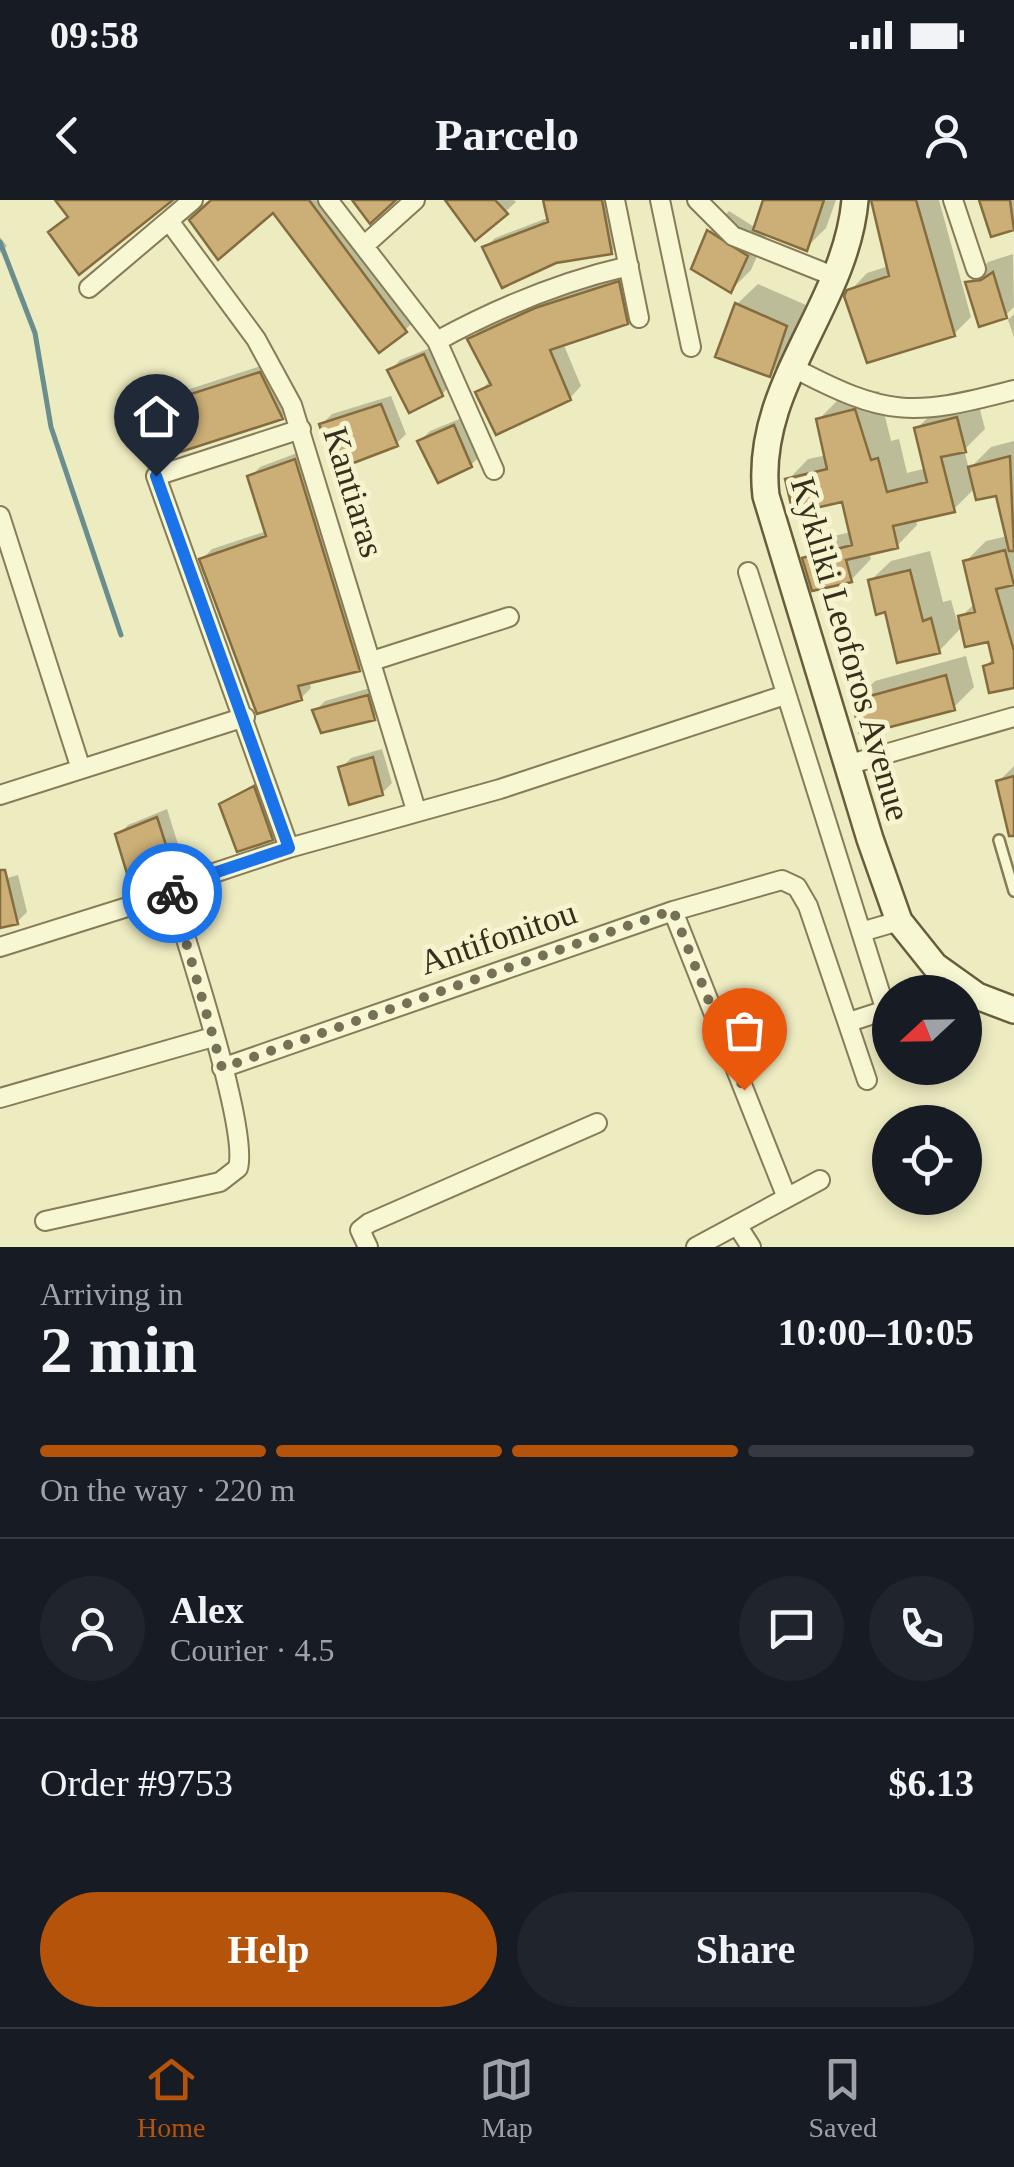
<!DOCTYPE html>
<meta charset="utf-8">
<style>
body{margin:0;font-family:Georgia,serif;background:#20242c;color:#f1f3f6;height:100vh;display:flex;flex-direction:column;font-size:38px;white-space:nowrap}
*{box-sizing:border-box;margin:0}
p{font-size:32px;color:#9ea1a6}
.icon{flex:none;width:55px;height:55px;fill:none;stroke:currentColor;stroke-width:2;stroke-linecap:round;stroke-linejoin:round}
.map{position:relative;height:1047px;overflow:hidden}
.details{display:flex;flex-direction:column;background:#171b24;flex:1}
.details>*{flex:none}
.needle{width:65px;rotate:248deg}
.controls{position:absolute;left:872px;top:775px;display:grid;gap:20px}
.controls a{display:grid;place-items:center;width:110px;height:110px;border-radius:50%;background:#171b24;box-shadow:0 5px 15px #0003;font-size:50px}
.pin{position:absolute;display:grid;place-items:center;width:85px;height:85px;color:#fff;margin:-102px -42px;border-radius:50% 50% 50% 0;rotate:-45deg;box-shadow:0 0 10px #0007}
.pin .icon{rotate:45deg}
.courier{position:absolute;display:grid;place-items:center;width:100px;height:100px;margin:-50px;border:8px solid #1a73e8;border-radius:50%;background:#fff;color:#222;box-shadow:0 2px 12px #0007}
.summary em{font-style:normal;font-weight:700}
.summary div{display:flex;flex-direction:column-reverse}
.summary{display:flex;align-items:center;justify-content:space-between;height:170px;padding:0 40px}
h1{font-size:65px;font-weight:700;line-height:75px}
.bar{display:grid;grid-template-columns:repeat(4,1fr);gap:15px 10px;align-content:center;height:120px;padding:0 40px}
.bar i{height:12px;border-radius:8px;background:#363941}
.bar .selected{background:#b45309}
.bar p{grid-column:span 4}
.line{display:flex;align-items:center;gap:25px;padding:0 40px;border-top:2px solid #363941}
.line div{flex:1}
.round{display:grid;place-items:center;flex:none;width:105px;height:105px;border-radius:52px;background:#20242c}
.cta{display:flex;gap:20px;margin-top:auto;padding:20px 40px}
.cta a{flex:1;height:115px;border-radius:60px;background:#b45309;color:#fff;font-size:40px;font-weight:700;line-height:115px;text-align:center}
.cta a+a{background:#20242c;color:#f1f3f6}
.status{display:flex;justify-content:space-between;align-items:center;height:70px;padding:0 50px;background:#171b24;direction:ltr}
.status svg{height:28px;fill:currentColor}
header{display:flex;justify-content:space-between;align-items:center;height:130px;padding:0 40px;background:#171b24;font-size:45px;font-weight:700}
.tabs{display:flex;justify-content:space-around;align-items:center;height:140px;border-top:2px solid #363941;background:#171b24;font-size:28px;color:#9ea1a6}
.tabs a{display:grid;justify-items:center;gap:5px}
.tabs .selected{color:#b45309}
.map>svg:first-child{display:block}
.shadow{fill:#0003}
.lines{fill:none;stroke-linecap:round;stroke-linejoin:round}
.stream{stroke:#6a8d8d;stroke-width:5}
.building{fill:#ccaf76;stroke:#856c3e;stroke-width:2.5}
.lane-casing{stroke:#867c58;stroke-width:14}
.street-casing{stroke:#867c58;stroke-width:22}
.secondary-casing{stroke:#685d3b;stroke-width:30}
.lane{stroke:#f8f7d3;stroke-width:9}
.street{stroke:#f8f7d3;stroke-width:18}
.secondary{stroke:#f8f7d3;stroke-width:25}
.done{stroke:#767155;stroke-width:10;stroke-dasharray:0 18}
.route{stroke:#1a73e8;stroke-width:12}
.labels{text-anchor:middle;stroke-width:10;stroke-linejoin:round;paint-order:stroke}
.street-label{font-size:35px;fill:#362f1c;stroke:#f5f4cf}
</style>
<div class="status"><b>09:58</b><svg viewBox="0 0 49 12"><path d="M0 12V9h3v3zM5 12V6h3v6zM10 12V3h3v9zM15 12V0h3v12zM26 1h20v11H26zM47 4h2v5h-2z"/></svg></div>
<header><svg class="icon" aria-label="back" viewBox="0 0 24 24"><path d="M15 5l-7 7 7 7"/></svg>Parcelo<svg class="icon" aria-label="person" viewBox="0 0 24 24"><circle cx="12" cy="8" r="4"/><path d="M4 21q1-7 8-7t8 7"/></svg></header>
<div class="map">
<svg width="1014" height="1047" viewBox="0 0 1014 1047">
<rect width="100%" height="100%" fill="#edebc0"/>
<path class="shadow" d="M215 0H325L415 120 405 130 273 9Z
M448 0H514L516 2 476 38Z
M546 0H614L621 42 611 52 555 61 485 48 495 38 550 17Z
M765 0H836L826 28 806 48 767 33 751 70 731 90 709 32 729 11 756 28Z
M873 0H939L971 117 954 134 849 92 867 73 889 66Z
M982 0H1014V27L993 34Z
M0 37 7 46 0 53Z
M1013 54 1014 107 1006 115 968 83 988 62Z
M630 72 639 110 627 122 563 143 581 186 570 198 478 193 491 180 471 140 482 128 548 98Z
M758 84 806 105 789 154 769 175 737 104Z
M1014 114V137L1008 120Z
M435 146 452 184 442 194 391 170 400 160Z
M270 163 292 207 282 217 153 207 162 198Z
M879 191 891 241 899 239 907 273 927 268 917 228 938 208 977 198 985 229 964 250 969 269 991 247 1014 241V484L985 467 994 457 990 439 963 426 939 451 887 409 870 381 891 361 930 351 943 402 951 400 957 421 976 402 966 361 986 341 1008 336 998 293 975 288 954 309 916 318 917 325 897 346 869 352 871 359 851 380 805 358 825 338 851 332 844 299 788 280 808 259 827 255 818 220 839 199Z
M391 196 406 234 396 244 322 224 332 214Z
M464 217 481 255 471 265 420 241 430 231Z
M305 250 369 459 359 469 309 481 311 488 301 498 202 359 212 349 267 331 250 277 260 267Z
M966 456 974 487 954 507 854 502 875 481Z
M377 486 384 507 374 517 315 511 325 501Z
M382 549 392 583 382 593 341 568 351 558Z
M1014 566V610L999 581Z
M264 578 282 628 272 638 222 604Z
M167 609 182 657 172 667 118 635 128 625Z
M18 675 27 712 17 722 0 726V680Z"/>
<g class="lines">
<path class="stream" d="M0 42 35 133 51 227 121 435"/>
</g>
<path class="building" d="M55 0H173L79 75 48 32 68 17Z
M211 0H309L407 132 379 153 273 13 218 60 189 20Z
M352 0H396L370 24Z
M445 0H495L508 14 475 41Z
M543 0H602L612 54 556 63 502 88 482 47 548 22Z
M763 0H824L807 51 753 30Z
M871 0H916L955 136 867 163 844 96 847 90 889 76Z
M979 0H1010L1014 30 991 37Z
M707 30 748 56 731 93 691 69Z
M993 72 1007 118 979 127 965 82 981 80Z
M619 81 628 124 550 150 571 200 496 235 475 192 491 185 467 139 535 108Z
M735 103 787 126 770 177 715 157Z
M424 154 443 196 409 213 387 170Z
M260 172 283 219 171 255 150 207Z
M381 204 398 246 335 270 319 224Z
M855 209 871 260 878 258 887 292 927 282 914 228 957 217 966 252 941 257 955 312 893 326 898 348 846 360 852 382 812 391 802 358 852 345 842 302 793 313 785 279 827 269 816 219Z
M454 225 472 267 438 283 417 241Z
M1010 256 1014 351H1009L996 296 976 300 968 267Z
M295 259 360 471 298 486 302 500 257 514 199 359 266 336 247 276Z
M1005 350 1014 385 996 389 1014 451V488L989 493 983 466 993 463 988 442 965 447 958 416 975 412 963 361Z
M910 370 923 421 931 418 940 453 897 463 885 412 876 415 868 380Z
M946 475 955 510 860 535 852 501Z
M368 495 375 520 321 533 312 510Z
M373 557 383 595 349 605 338 567Z
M1014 576V636H1009L996 581Z
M254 586 273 640 237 652 219 604Z
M157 617 174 670 132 690 115 634Z
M0 670H5L18 724 0 728Z"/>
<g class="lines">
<g class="lane-casing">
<path id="lane" d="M999 640 1014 691"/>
</g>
<g class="street-casing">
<path id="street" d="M328 0 437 141 494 270
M615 0 639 118
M660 0 691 147
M697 0 733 36 833 76
M953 0 976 69
M169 21 256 139 292 205 416 610
M366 44 415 0
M89 88 193 0
M437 141C499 107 559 82 629 66
M792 167C887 217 911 217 1014 190
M0 316 81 569
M748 372 890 824
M372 461 509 417
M847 565 1014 517
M0 595 245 517
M289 648 156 276 301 229
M673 711 787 998
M861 732 899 721
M0 747 172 693 196 679 289 648 500 589 785 495
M849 822 886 810
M222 868 673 711 782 680 797 687 808 706 867 880
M0 898 213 837
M45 1021 220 982 238 968C249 929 186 742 172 693
M737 1025 751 1047
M368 1047 360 1030 369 1023 597 923
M696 1047 820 980"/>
</g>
<g class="secondary-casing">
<path id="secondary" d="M855 0C846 106 753 186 766 296L870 639 899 721 935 766 977 796 1014 810"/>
</g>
<use href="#lane" class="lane"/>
<use href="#street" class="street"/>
<use href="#secondary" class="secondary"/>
</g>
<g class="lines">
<path class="done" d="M172 693 222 868 673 710 744 890"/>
<path class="route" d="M156 276 289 648 196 679 172 693"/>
</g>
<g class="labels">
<g class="street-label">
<text transform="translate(354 292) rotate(73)" y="12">Kantiaras</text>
<text transform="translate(851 449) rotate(74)" y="12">Kykliki Leoforos Avenue</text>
<text transform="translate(498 737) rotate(-19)" y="12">Antifonitou</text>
</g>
</g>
</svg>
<div class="controls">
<a><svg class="needle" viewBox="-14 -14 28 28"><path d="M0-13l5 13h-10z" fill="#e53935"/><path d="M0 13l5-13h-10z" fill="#9ea1a6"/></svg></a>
<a><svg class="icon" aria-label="locate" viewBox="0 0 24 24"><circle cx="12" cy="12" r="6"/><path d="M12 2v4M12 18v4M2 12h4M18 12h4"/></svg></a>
</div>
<div class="pin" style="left:744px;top:890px;background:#ea580c"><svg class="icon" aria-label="bag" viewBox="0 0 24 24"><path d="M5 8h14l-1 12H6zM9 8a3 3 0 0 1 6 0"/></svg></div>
<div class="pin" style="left:156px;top:276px;background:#1f2937"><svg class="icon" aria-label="home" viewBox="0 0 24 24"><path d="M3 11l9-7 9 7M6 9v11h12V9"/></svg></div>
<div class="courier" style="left:172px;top:693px"><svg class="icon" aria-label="bike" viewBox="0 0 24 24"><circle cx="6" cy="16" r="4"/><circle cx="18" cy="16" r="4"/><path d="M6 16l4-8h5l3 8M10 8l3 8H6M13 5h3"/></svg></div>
</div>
<section class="details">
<div class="summary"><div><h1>2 min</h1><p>Arriving in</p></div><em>10:00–10:05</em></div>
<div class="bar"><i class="selected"></i><i class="selected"></i><i class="selected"></i><i></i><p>On the way · 220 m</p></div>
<div class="line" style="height:180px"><a class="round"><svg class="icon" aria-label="person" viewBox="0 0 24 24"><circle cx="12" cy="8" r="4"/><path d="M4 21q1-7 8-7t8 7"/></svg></a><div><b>Alex</b><p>Courier · 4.5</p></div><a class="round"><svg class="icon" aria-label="chat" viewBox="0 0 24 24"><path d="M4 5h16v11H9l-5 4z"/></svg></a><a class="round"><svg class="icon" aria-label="phone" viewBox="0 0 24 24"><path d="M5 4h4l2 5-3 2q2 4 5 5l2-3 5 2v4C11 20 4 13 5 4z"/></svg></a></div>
<div class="line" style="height:130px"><div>Order #9753</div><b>$6.13</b></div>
<div class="cta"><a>Help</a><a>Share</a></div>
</section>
<nav class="tabs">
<a class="selected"><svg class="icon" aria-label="home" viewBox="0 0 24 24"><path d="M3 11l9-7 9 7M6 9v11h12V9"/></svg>Home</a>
<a><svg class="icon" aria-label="map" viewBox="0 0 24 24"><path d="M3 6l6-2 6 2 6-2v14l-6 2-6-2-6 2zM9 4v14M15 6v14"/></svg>Map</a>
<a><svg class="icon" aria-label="saved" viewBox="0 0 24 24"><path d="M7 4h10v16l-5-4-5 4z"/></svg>Saved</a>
</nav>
